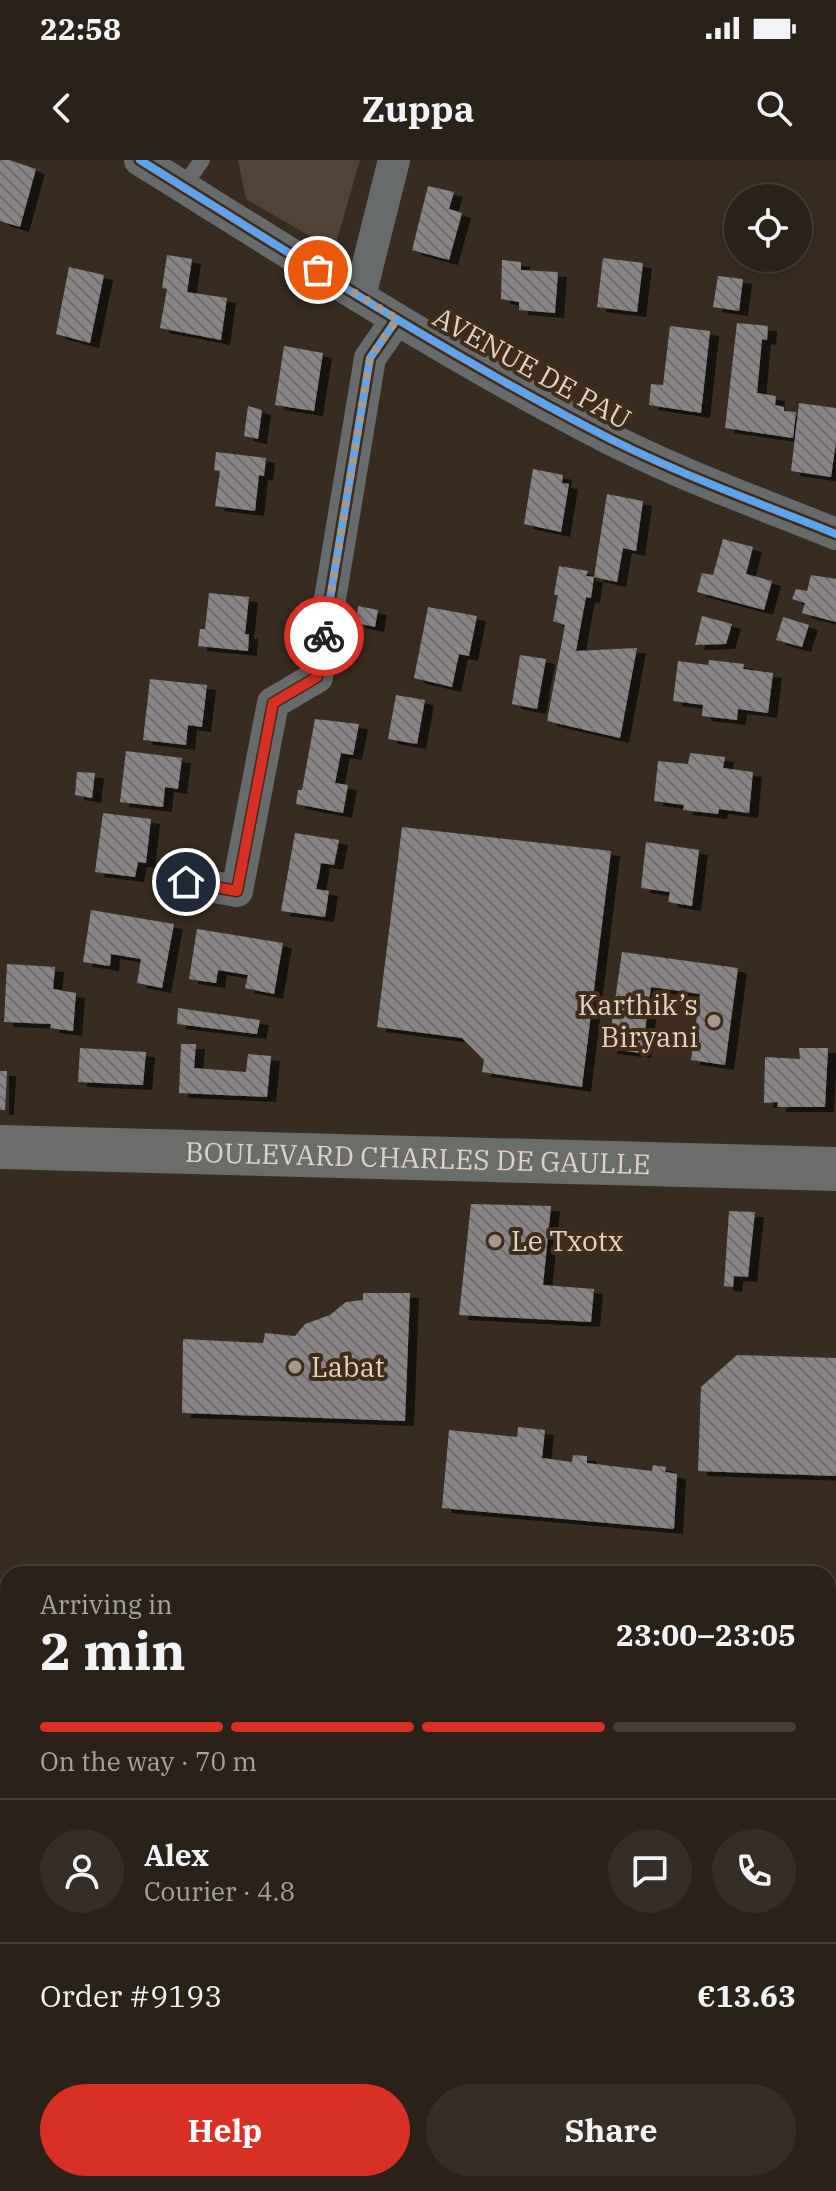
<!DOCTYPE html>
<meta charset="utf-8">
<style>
body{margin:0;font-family:"IBM Plex Serif",serif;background:#362e26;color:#f1f3f6;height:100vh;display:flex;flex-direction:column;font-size:30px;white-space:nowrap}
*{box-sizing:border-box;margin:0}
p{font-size:26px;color:#a5a3a2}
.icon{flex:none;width:44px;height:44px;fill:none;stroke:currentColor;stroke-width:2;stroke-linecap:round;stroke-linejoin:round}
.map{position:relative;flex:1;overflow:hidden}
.side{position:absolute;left:0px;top:1406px;width:836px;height:626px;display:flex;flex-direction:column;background:#2a2119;border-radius:24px 24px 0 0;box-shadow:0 4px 12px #0003,0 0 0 2px #463e38}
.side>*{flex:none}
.buttons{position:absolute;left:724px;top:24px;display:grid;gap:16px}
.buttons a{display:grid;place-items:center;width:88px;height:88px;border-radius:50%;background:#2a2119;box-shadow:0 4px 12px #0003,0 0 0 2px #463e38;font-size:40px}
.pin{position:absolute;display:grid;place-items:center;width:68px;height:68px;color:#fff;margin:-34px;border:4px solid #fff;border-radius:50%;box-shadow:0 2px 8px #0007}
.courier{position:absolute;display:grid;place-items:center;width:80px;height:80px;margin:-40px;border:6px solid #d93025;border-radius:50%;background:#fff;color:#222;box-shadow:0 2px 10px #0007}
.summary em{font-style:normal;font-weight:800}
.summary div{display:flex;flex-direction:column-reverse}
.summary{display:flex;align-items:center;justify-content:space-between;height:136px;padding:0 40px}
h1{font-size:52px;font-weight:800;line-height:60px}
.bar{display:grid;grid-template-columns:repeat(4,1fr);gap:12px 8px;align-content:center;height:96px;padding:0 40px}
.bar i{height:10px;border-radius:6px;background:#463e38}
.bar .on{background:#d93025}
.bar p{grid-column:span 4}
.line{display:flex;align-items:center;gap:20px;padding:0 40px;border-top:2px solid #463e38}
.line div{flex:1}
.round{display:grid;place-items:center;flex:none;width:84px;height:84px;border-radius:42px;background:#362e26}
.button{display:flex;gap:16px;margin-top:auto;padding:16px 40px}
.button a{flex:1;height:92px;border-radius:48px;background:#d93025;color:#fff;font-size:32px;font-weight:800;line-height:92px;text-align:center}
.button a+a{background:#362e26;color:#f1f3f6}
.status{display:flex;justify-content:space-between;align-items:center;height:56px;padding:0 40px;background:#2a2119;direction:ltr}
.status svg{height:22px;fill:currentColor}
header{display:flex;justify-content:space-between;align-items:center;height:104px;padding:0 40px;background:#2a2119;font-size:36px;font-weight:800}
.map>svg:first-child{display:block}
.industrial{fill:url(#industrial-furrows)}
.grass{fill:#524336}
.garden{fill:url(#garden-furrows)}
.building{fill:url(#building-back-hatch);filter:url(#shadow)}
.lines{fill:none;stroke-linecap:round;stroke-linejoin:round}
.service{stroke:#686b6b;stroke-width:16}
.minor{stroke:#686b6b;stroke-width:32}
.secondary{stroke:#6b6d6b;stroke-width:44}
.rail{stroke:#6e6c68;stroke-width:6;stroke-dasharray:16 8;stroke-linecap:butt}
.cycleway-casing{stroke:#412c18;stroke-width:13}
.cycleway{stroke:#60a3ed;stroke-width:8}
.done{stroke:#a5988c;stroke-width:8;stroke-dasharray:0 14.4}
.route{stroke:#d93025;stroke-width:10}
.poi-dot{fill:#a5988c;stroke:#412c18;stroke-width:3}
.labels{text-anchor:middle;stroke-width:8;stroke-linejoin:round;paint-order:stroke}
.street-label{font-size:28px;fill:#dfd2c6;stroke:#412c18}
.poi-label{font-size:28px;fill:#dfd2c6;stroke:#412c18;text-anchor:start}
</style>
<div class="status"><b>22:58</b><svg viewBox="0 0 49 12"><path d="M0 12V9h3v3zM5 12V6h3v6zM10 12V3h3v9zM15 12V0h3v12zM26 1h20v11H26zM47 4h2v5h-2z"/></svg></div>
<header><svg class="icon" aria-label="back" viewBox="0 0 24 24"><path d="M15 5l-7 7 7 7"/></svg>Zuppa<svg class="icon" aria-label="search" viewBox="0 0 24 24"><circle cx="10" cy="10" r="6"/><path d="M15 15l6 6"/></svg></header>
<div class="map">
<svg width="836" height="2031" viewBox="0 0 836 2031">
<defs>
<pattern id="industrial-furrows" width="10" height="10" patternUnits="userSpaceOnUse" patternTransform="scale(2)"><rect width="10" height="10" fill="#3e333f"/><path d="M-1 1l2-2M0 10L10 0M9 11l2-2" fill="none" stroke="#595059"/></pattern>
<pattern id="garden-furrows" width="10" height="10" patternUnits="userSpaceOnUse" patternTransform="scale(2)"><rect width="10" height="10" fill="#524336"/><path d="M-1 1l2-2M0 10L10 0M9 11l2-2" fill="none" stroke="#6a5d52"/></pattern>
<pattern id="building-back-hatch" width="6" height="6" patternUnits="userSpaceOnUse" patternTransform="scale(2)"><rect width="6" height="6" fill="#898486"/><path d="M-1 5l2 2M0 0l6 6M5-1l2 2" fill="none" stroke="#706c6c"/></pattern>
<filter id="shadow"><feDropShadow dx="9" dy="5" stdDeviation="0" flood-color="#0009"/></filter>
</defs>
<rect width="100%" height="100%" fill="#382c21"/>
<path class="industrial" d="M0 2011H8V2024H196L299 2031H0Z"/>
<path class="grass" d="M238 0H360L334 90 246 39Z"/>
<path class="garden" d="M0 1892H8V2011H0Z
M828 1953 836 1954V2031H299L196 2024H828Z"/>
<path class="building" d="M0 0H9L36 9 20 67 0 61Z
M428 26 454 32 449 49 462 53 449 100 412 90Z
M167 95 192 99 187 132 227 138 221 180 160 168 167 129 162 128Z
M603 98 643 103 637 152 597 147Z
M502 100 521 102V110L558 112 555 153 519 150V142L501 139Z
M69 107 104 115 90 183 56 174Z
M718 116 743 119 739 151 713 147Z
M737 163 768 166 767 180 762 179 757 233 776 236 775 245 784 247V251L796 252 793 278 725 268Z
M670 166 710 171 701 253 649 245 651 224 663 225Z
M284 186 323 193 314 251 275 245Z
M799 243 836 248V282L831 317 791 311Z
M248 246 262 250 258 279 244 276Z
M216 292 266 298 264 316 259 315 255 351 215 346 220 311 214 310Z
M533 309 563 315 562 323 569 324 561 372 524 364Z
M607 334 643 341 636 391 623 388 617 422 594 417 591 438 586 437 576 491 637 488 620 578 547 561 565 465 553 461 558 435H554L559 406 588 411 586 416 594 417Z
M723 379 753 387 746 414 772 421 764 450 697 432 702 413 713 415Z
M811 415 836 419V462L802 453 805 443 792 439 796 429 807 431Z
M209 433 249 437 245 474H249L248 491 198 486 200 469H205Z
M358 446 378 450 375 467 356 463Z
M428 447 477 456 469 496 459 494 452 527 414 518Z
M702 456 732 464 726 484 695 485Z
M783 457 809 465 802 487 776 480Z
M520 495 546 499 537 549 512 544Z
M709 500 744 504 743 509 773 513 768 553 738 549 737 560 702 556 703 545 673 541 678 501 708 505Z
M150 519 207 525 202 567 188 565 186 585 143 580Z
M396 535 425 540 417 584 388 579Z
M315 559 359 564 353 595 341 593 335 623 348 625 343 653 296 644 298 630H302Z
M126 591 182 598 178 629 165 627 163 647 120 642Z
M690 593 725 597 723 608 753 612 749 653 719 649 718 654 683 650 684 645 654 641 658 601 688 604Z
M77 612 95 613 92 638 75 635Z
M103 653 151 659 146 703 138 702 135 717 95 712Z
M402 667 611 691 582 927 482 912 484 900 462 878 377 867Z
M295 673 339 680 334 705 321 703 319 716 316 729 329 731 325 757 281 751Z
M646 682 699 690 692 746 668 742 670 732 641 728Z
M91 750 174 764 162 828 137 823 141 799 111 794 110 806 83 802Z
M197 769 283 783 274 834 245 828 248 815 218 810 216 823 189 819Z
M622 792 738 808 725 905 691 900 700 834 651 827 642 893 608 889Z
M7 804 55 807 53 829 76 833 73 871 50 868 51 864 4 862Z
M178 848 260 860 257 874 177 864Z
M181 884H196L194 908 246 912 248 894 271 896 267 937 179 933Z
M80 888 146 892 143 925 78 922Z
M799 888H828L825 947H777L778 942 764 943 765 897 800 899Z
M0 911H7L5 950H0Z
M471 1044 551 1046 543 1125 594 1129 591 1162 459 1155Z
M729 1051 755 1052 748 1117 734 1116 733 1127 724 1126Z
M363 1133H410L405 1261 182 1253 183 1179 263 1183 265 1173 295 1176 305 1164 330 1155 346 1142 363 1140Z
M737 1195 836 1198V1316L698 1311 701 1227Z
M518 1267 545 1270 542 1298 572 1302 573 1295 587 1296V1303L652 1311 653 1305 666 1307 665 1312 677 1314 674 1369 442 1348 449 1270 517 1277Z"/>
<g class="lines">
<path class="service" d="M183 27 202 0"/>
<path class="minor" d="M140 0C288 92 436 188 591 269 670 311 754 341 836 374
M360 136 394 0
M186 722 237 731 273 543 317 517 370 198 397 159"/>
<path class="secondary" id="s1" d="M0 987 836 1009"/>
<path class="rail" d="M0 1853 8 1854
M0 1871 8 1872
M828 1915H836
M828 1933 836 1934"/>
<g class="cycleway-casing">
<path id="cycleway" d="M140 0C288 92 436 188 591 269 670 311 754 341 836 374
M186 722 237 731 273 543 317 517 370 198 397 159"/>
</g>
<use href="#cycleway" class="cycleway"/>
</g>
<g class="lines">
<path class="done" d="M318 110 397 159 370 198 324 476"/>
<path class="route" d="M186 722 237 731 273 543 317 517 324 476"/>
</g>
<g class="poi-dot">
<circle cx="714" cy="861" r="8"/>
<circle cx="495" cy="1081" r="8"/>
<circle cx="295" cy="1207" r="8"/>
</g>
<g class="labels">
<g class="street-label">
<text transform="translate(532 208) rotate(29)" y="10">AVENUE DE PAU</text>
<text dy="10" stroke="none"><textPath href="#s1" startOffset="418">BOULEVARD CHARLES DE GAULLE</textPath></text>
</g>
<g class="poi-label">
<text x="698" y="855" text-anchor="end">Karthik’s<tspan x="698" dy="32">Biryani</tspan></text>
<text x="511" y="1091">Le Txotx</text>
<text x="311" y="1217">Labat</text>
</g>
</g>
</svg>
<div class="buttons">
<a><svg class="icon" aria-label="locate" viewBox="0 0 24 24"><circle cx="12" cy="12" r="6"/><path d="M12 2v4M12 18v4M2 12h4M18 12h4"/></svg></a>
</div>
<div class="pin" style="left:318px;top:110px;background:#ea580c"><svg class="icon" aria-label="bag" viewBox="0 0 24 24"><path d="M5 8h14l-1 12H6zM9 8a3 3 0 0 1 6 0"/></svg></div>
<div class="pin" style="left:186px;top:722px;background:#1f2937"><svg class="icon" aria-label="home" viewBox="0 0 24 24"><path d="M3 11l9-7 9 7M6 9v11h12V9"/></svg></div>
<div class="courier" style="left:324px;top:476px"><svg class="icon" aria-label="bike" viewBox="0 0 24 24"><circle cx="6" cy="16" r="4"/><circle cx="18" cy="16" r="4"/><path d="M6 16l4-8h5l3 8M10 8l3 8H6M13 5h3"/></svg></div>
<section class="side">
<div class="summary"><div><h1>2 min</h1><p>Arriving in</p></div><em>23:00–23:05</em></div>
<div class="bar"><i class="on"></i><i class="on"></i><i class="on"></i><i></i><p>On the way · 70 m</p></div>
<div class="line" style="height:144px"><a class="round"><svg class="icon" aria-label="person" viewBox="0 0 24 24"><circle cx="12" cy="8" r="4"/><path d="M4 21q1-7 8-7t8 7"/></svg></a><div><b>Alex</b><p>Courier · 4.8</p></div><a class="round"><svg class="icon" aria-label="chat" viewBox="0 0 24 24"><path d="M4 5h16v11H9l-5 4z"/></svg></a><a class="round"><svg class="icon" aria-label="phone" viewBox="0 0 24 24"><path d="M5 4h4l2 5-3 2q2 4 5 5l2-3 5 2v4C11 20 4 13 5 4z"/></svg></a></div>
<div class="line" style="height:104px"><div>Order #9193</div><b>€13.63</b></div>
<div class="button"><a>Help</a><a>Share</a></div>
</section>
</div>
